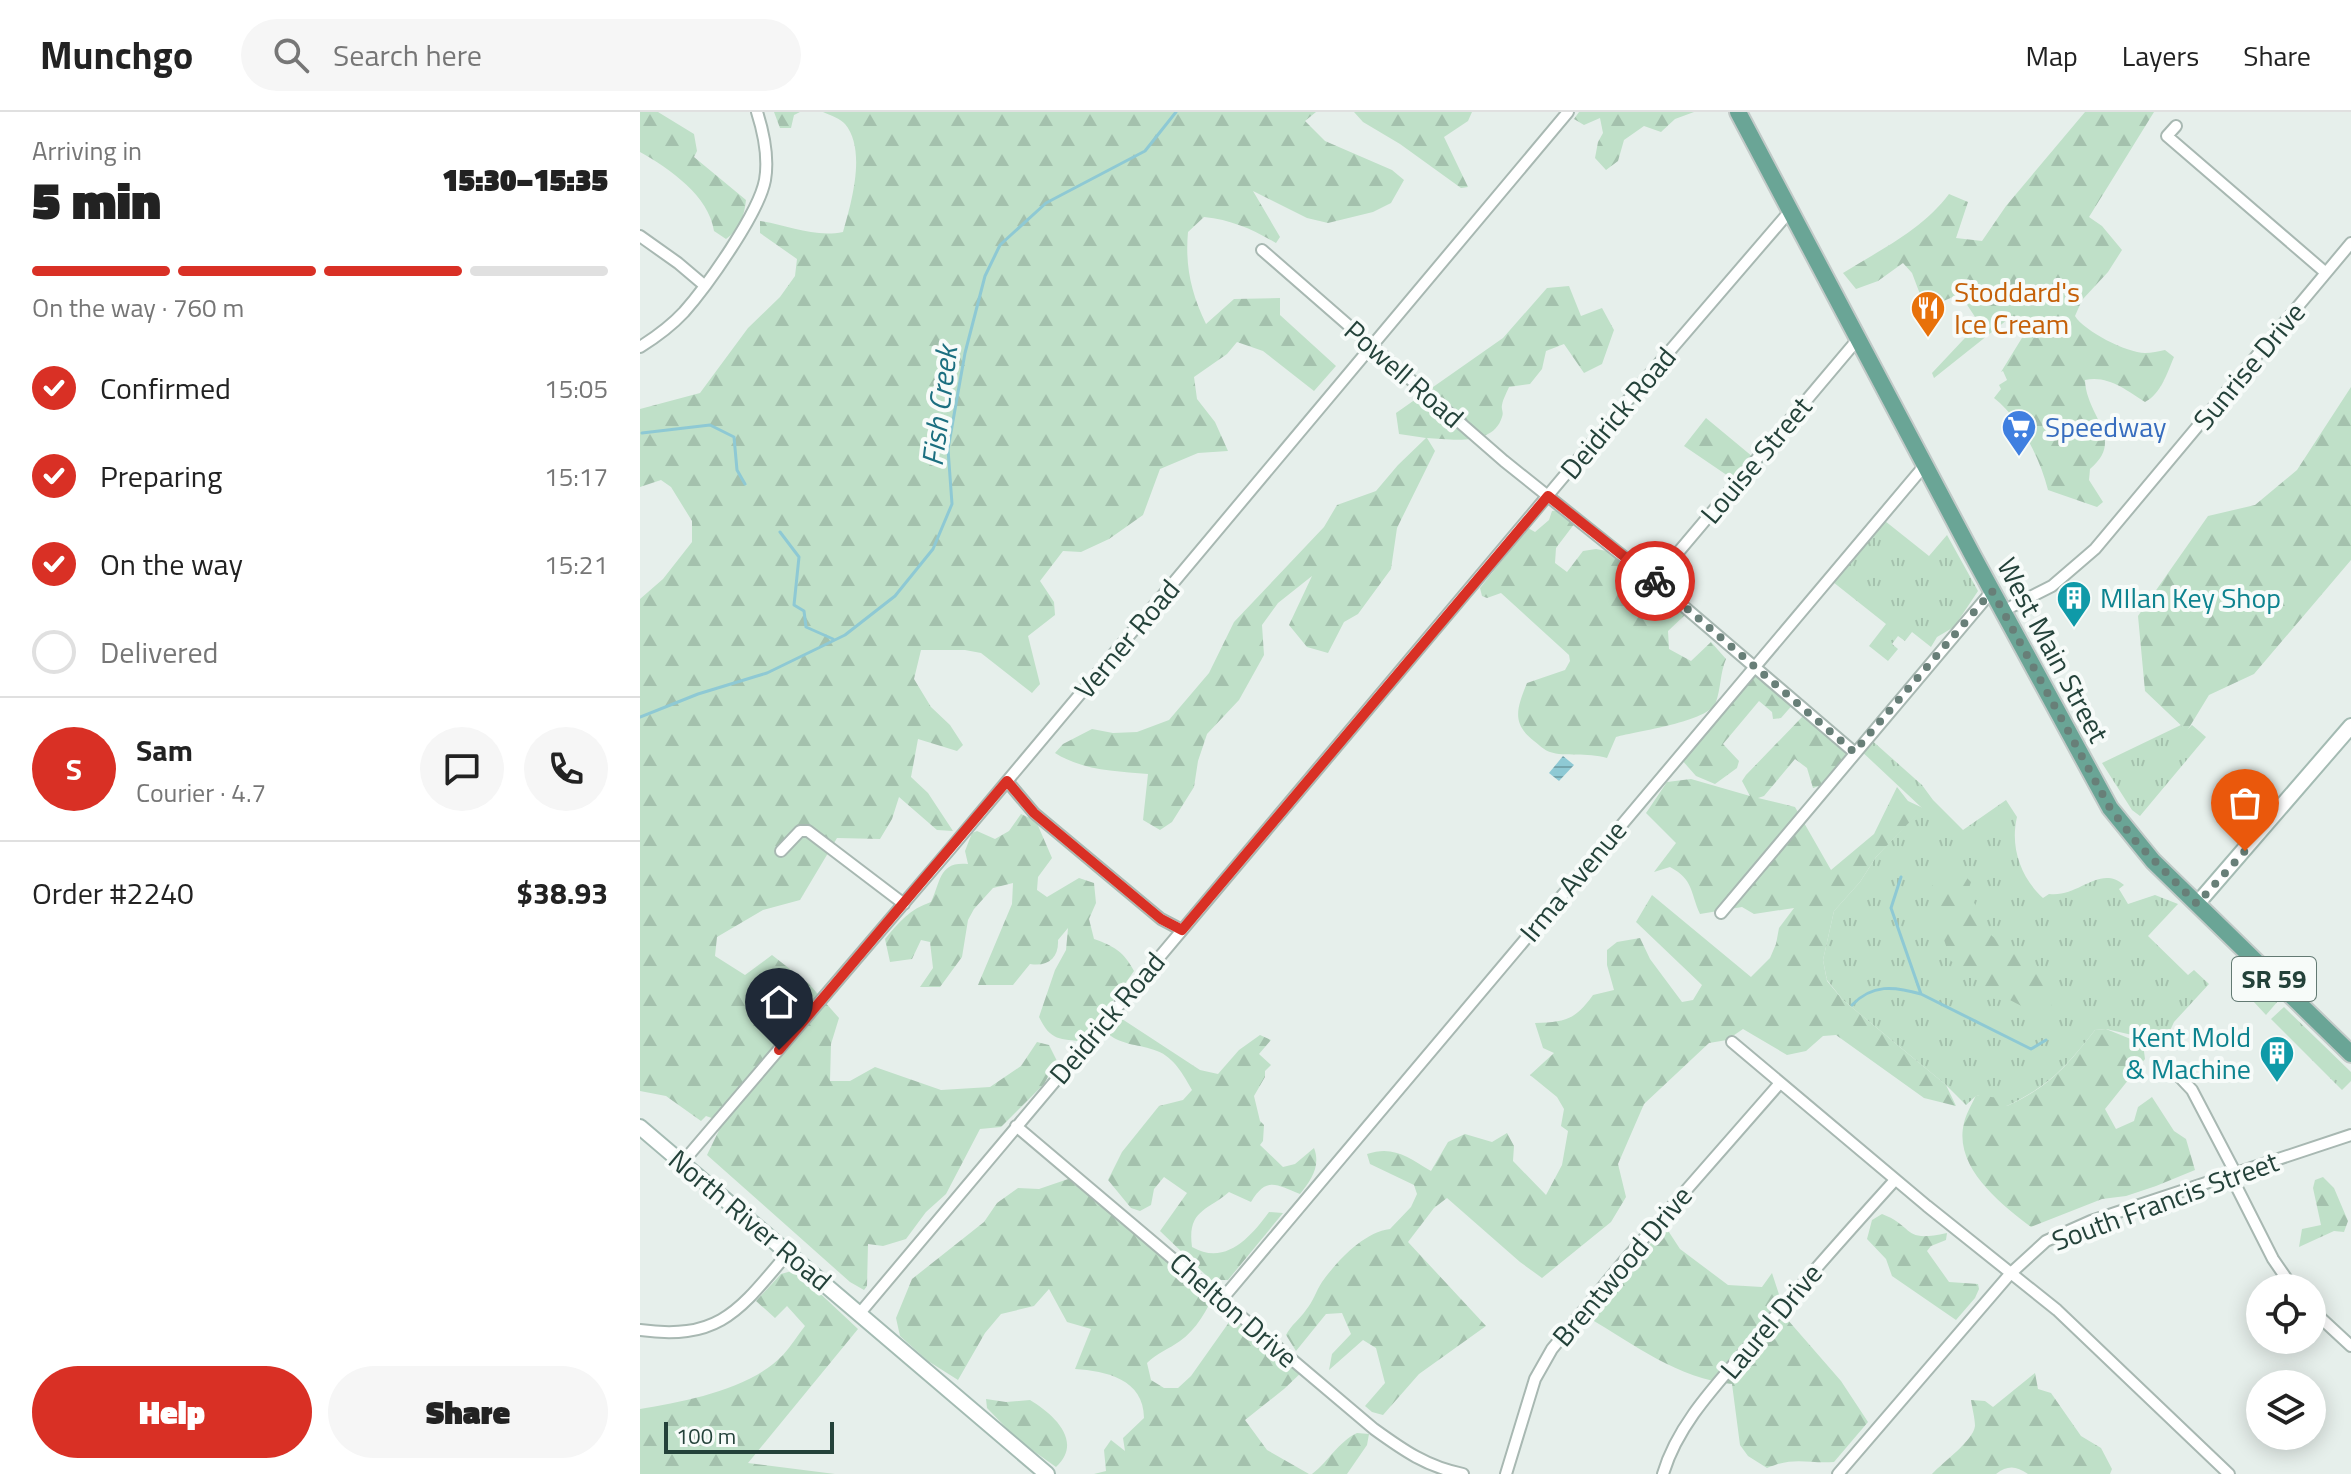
<!DOCTYPE html>
<meta charset="utf-8">
<style>
body{margin:0;font-family:"Titillium Web",sans-serif;background:#f6f6f6;color:#222;height:100vh;display:flex;flex-direction:column;font-size:30px;white-space:nowrap}
*{box-sizing:border-box;margin:0}
p{font-size:26px;color:#767676}
.icon{flex:none;width:44px;height:44px;fill:none;stroke:currentColor;stroke-width:2;stroke-linecap:round;stroke-linejoin:round}
.map{position:relative;flex:1;overflow:hidden}
.side{display:flex;flex-direction:column;background:#fff;width:640px}
.side>*{flex:none}
.tools{position:absolute;left:1606px;top:1162px;display:grid;gap:16px}
.tools a{display:grid;place-items:center;width:80px;height:80px;border-radius:50%;background:#fff;box-shadow:0 4px 20px #0003;font-size:40px}
.scale{position:absolute;left:24px;bottom:20px;width:170px;box-sizing:border-box;padding-left:8px;border:4px solid #24423a;border-top:0;font-size:22px;line-height:28px;white-space:nowrap;color:#24423a;-webkit-text-stroke:6px #f7fbf9;paint-order:stroke}
.pin{position:absolute;display:grid;place-items:center;width:68px;height:68px;color:#fff;margin:-82px -34px;border-radius:50% 50% 50% 0;rotate:-45deg;box-shadow:0 0 8px #0007}
.pin .icon{rotate:45deg}
.courier{position:absolute;display:grid;place-items:center;width:80px;height:80px;margin:-40px;border:6px solid #d93025;border-radius:50%;background:#fff;color:#222;box-shadow:0 2px 10px #0007}
.overview em{font-style:normal;font-weight:800}
.overview div{display:flex;flex-direction:column-reverse}
.overview{display:flex;align-items:center;justify-content:space-between;height:136px;padding:0 32px}
h1{font-size:52px;font-weight:800;line-height:60px}
.bar{display:grid;grid-template-columns:repeat(4,1fr);gap:12px 8px;align-content:center;height:96px;padding:0 32px}
.bar i{height:10px;border-radius:6px;background:#e0e0e0}
.bar .selected{background:#d93025}
.bar p{grid-column:span 4}
.line{display:flex;align-items:center;gap:20px;padding:0 32px;border-top:2px solid #e0e0e0}
.line div{flex:1}
.round{display:grid;place-items:center;flex:none;width:84px;height:84px;border-radius:42px;background:#f6f6f6}
ol{padding:0 32px;list-style:none}
li{display:flex;align-items:center;gap:24px;height:88px}
li p{margin-inline-start:auto}
li .icon{padding:8px;border-radius:50%;background:#d93025;color:#fff;stroke-width:4}
li:last-child{color:#767676}
li i{width:44px;height:44px;border:4px solid #e0e0e0;border-radius:50%}
.action{display:flex;gap:16px;margin-top:auto;padding:16px 32px}
.action a{flex:1;height:92px;border-radius:48px;background:#d93025;color:#fff;font-size:32px;font-weight:800;line-height:92px;text-align:center}
.action a+a{background:#f6f6f6;color:#222}
header{display:flex;align-items:center;gap:48px;box-sizing:border-box;height:112px;padding:0 40px;background:#fff;border-bottom:2px solid #e0e0e0}
header strong{font-size:38px}
nav{display:flex;gap:44px;margin-inline-start:auto;font-size:28px}
.search{width:560px;height:72px;background:#f6f6f6;display:flex;align-items:center;gap:20px;box-sizing:border-box;padding:0 28px;border-radius:44px;color:#767676;font-size:30px}
main{display:flex;flex:1;min-height:0}
.map>svg:first-child{display:block}
.grass{fill:url(#grass-tufts)}
.forest{fill:url(#forest-firs)}
.water{fill:url(#water-rules)}
.lines{fill:none;stroke-linecap:round;stroke-linejoin:round}
.stream{stroke:#8ec9d4;stroke-width:3}
.street-casing{stroke:#a8b8b2;stroke-width:14}
.secondary-casing{stroke:#a4bbb3;stroke-width:18}
.primary-casing{stroke:#c2cac8;stroke-width:20}
.street{stroke:#fff;stroke-width:10}
.secondary{stroke:#fff;stroke-width:14}
.primary{stroke:#6aa596;stroke-width:16}
.done{stroke:#687f78;stroke-width:8;stroke-dasharray:0 14.4}
.route{stroke:#d93025;stroke-width:10}
.labels{text-anchor:middle;stroke-width:8;stroke-linejoin:round;paint-order:stroke}
.shield{fill:#f7fbf9;stroke:#637a73;stroke-width:2}
.shield-label{font-size:26px;font-weight:bold;fill:#24423a}
.food-label{font-size:28px;fill:#c56008;stroke:#f7fbf9;text-anchor:start}
.street-label{font-size:28px;fill:#24423a;stroke:#f7fbf9}
.shop-label{font-size:28px;fill:#366cbe;stroke:#f7fbf9;text-anchor:start}
.culture-label{font-size:28px;fill:#0d838f;stroke:#f7fbf9;text-anchor:start}
.water-label{font-size:30px;font-style:italic;fill:#1c6f80;stroke:#f7fbf9}
</style>
<header>
<strong>Munchgo</strong>
<div class="search"><svg class="icon" aria-label="search" viewBox="0 0 24 24"><circle cx="10" cy="10" r="6"/><path d="M15 15l6 6"/></svg>Search here</div>
<nav><a>Map</a><a>Layers</a><a>Share</a></nav>
</header>
<main>
<section class="side">
<div class="overview"><div><h1>5 min</h1><p>Arriving in</p></div><em>15:30–15:35</em></div>
<div class="bar"><i class="selected"></i><i class="selected"></i><i class="selected"></i><i></i><p>On the way · 760 m</p></div>
<ol>
<li><svg class="icon" aria-label="check" viewBox="0 0 24 24"><path d="M5 12l5 5 9-10"/></svg>Confirmed<p>15:05</p></li>
<li><svg class="icon" aria-label="check" viewBox="0 0 24 24"><path d="M5 12l5 5 9-10"/></svg>Preparing<p>15:17</p></li>
<li><svg class="icon" aria-label="check" viewBox="0 0 24 24"><path d="M5 12l5 5 9-10"/></svg>On the way<p>15:21</p></li>
<li><i></i>Delivered</li>
</ol>
<div class="line" style="height:144px"><b class="round" style="background:#d93025;color:#fff">S</b><div><b>Sam</b><p>Courier · 4.7</p></div><a class="round"><svg class="icon" aria-label="chat" viewBox="0 0 24 24"><path d="M4 5h16v11H9l-5 4z"/></svg></a><a class="round"><svg class="icon" aria-label="phone" viewBox="0 0 24 24"><path d="M5 4h4l2 5-3 2q2 4 5 5l2-3 5 2v4C11 20 4 13 5 4z"/></svg></a></div>
<div class="line" style="height:104px"><div>Order #2240</div><b>$38.93</b></div>
<div class="action"><a>Help</a><a>Share</a></div>
</section>
<div class="map">
<svg width="1711" height="1362" viewBox="0 0 1711 1362">
<defs>
<pattern id="grass-tufts" width="24" height="20" patternUnits="userSpaceOnUse" patternTransform="scale(2)"><rect width="24" height="20" fill="#bfe0c8"/><path d="M3 7l-1-3M5 7V3M7 7l1-3M15 17l-1-3M17 17v-4M19 17l1-3" fill="none" stroke="#a4c1ad"/></pattern>
<pattern id="forest-firs" width="22" height="20" patternUnits="userSpaceOnUse" patternTransform="scale(2)"><rect width="22" height="20" fill="#bfe0c8"/><path d="M5 1l3.5 6h-7zM16 11l3.5 6h-7z" fill="#a4c1ad"/></pattern>
<pattern id="water-rules" width="6" height="5" patternUnits="userSpaceOnUse" patternTransform="scale(2)"><rect width="6" height="5" fill="#8ec9d4"/><path d="M0 2.5h6" fill="none" stroke="#74a5ad"/></pattern>
</defs>
<rect width="100%" height="100%" fill="#e6efeb"/>
<path class="grass" d="M1245 409 1289 444 1307 423 1338 479 1314 515 1297 525 1291 535 1272 520 1265 529 1258 524 1252 532 1258 537 1248 549 1229 534 1246 512 1193 470Z
M1541 613 1547 618 1552 613 1566 625 1500 704 1492 698 1462 651Z
M1228 625 1282 673 1293 688 1323 718 1366 688 1377 705C1370 734 1380 765 1403 786L1409 782C1439 786 1459 752 1484 773L1479 777 1488 792 1515 783 1538 792 1508 824 1548 863 1554 858 1569 872 1534 910 1527 925H1501L1466 917 1455 918C1427 954 1409 974 1367 994L1337 983 1326 993 1306 973 1203 888 1187 868 1183 848 1194 799 1220 770 1236 745 1282 696 1218 636Z
M1626 876 1638 889 1626 903 1613 889Z
M1644 895 1711 960V969L1702 978 1631 907Z"/>
<path class="forest" d="M0 0H18L54 22 57 39 54 45 106 88C104 105 100 117 86 127L74 119C69 84 30 57 0 40Z
M134 0H160L154 3 151 16H140Z
M183 0H676L665 9 685 29 752 58 764 68 751 91 733 100 688 111 667 106 613 79 640 125 636 131C612 117 592 108 564 105L548 120C545 154 551 181 566 212L594 187 640 186V203L696 254 674 279 623 239 597 230 587 242 554 265 557 287 575 310 588 339 558 341 520 357 503 403 469 427 441 440 423 439 400 469 414 490 415 503 388 524 400 572 392 581 341 541 325 538H281L274 567 291 595 310 613 323 633 317 639 278 627 271 665 288 681 313 719 297 718 259 685 252 707 240 727 197 726 160 788 123 798 77 825 75 844 105 863 132 843 169 872 199 906 191 932 190 969H210L235 955 301 978 350 975 381 954 397 930 409 933 417 949 404 972 361 1015 340 1017 306 1082 286 1100 266 1127 243 1134 228 1132 227 1174 224 1178 210 1170 67 1043 83 1010 66 1004 61 1009 26 984 0 979V487L23 467 52 430V409L31 375 21 368 0 375V297L60 281 108 216 140 185 155 164 157 147 120 121V109C148 113 174 126 203 120 211 92 227 38 205 12 201 7 190 3 183 0Z
M714 0H832L828 9 804 25 828 75 821 76 760 32 723 10Z
M939 0H1054L1035 7 1021 20 1004 14 984 28 978 49 966 58 955 46 958 30 963 21 960 6 944 13 934 7Z
M1445 0H1514L1449 105 1462 114 1482 138 1468 160 1442 188 1435 204C1444 219 1487 241 1505 241 1511 241 1519 239 1525 238L1534 245C1527 261 1521 282 1505 290 1486 278 1468 263 1445 268 1446 304 1486 327 1450 357L1449 368 1463 390 1457 395 1408 378C1400 346 1380 306 1354 286L1361 277 1359 273 1367 268 1363 259 1361 260 1385 221 1372 204 1294 266 1292 261 1339 211 1320 182 1294 193 1283 190 1272 161 1263 151 1238 169 1216 177 1203 161C1240 138 1282 118 1309 82L1328 90 1316 126 1342 129 1366 94Z
M929 174 941 204 962 196 974 218 962 252 944 261 924 232 906 239 902 257 890 272 869 275C867 280 863 287 862 293 861 298 864 300 862 305 853 335 810 327 787 326L795 339 757 416 751 457 718 502 704 510 688 541 667 535 649 513 672 464 638 491 622 513 624 543 599 588 567 622 558 649 554 675 532 710 520 718 503 708 508 662C476 659 444 659 415 641L423 632 452 617 473 621 497 620 529 608 569 561 594 510 684 415 697 393 736 379 758 353 786 326 759 322 756 301 863 226 907 176Z
M1711 275V448L1614 562 1569 583 1547 619 1505 579 1498 504 1568 404 1615 393 1657 358Z
M1066 306 1113 345 1094 368 1044 334Z
M920 398 935 411 916 436 915 451 927 460 943 439 956 437 972 440 1046 502 1028 519 1029 537 1051 549 1071 530 1086 547C1080 561 1081 576 1076 590 1069 610 997 619 976 625L967 646C947 640 924 645 910 640 905 639 898 632 894 629 871 611 877 596 887 571L925 558 930 549 929 543 861 481 847 486 842 484 840 476 888 416 895 420 909 408 912 399Z
M1114 555 1155 590 1141 606 1133 607 1132 600 1119 589 1083 632 1099 649 1097 656 1075 672 1056 664 1041 647Z
M1163 604 1208 640 1182 673 1173 676 1167 656 1155 647 1124 684 1118 686 1155 695 1191 758 1234 722 1257 675 1268 689 1283 696 1236 745 1220 770 1194 799 1183 848 1187 869 1203 888 1306 973 1316 994 1284 986 1196 923 1183 924 1166 939 1147 943 1103 917 1087 928 1069 931 1004 992 978 1052 986 1085 971 1110 902 1166 880 1150 807 1086 794 1096 768 1130 846 1214 779 1262 743 1303 732 1300 725 1294 745 1271 736 1236 723 1228 689 1258 692 1242 711 1222 702 1201 686 1202 656 1239 646 1223C651 1213 660 1207 666 1198 673 1190 676 1179 682 1170 697 1149 724 1120 750 1117L771 1095 777 1082 774 1073 730 1052 727 1042C753 1033 768 1045 791 1059L808 1030 825 1022 852 1030 867 1021 874 1034 873 1049 906 1083 922 1053 928 1019 921 1014 924 997 917 985 890 963 914 941 903 936 895 911C926 910 935 908 953 883L974 878 967 853V838L977 830 1000 826 1010 847 1042 890 1053 888 1062 873 996 810 1012 783 1111 865 1130 846 1136 832 1139 816 1154 796 1114 802 1102 795 1060 802C1050 780 1054 768 1030 755L1014 760 1036 731 1006 701 1027 670 1051 667 1110 684 1102 669 1106 663Z
M381 702 396 709 412 746 398 765 397 778 407 785 439 766 454 771 456 791 449 807 454 827C474 834 484 840 494 859L444 930C420 926 411 930 399 905L415 858 426 838 428 816 418 828C419 846 408 855 390 852L373 873H338L372 792 373 771 353 776 334 797 328 808 322 845 300 875H280L293 856 290 830 281 828 272 847 250 850 245 827C259 810 270 797 291 790 301 769 299 749 328 752L325 739 332 721 337 719 355 727 369 719Z
M1304 761H1322L1331 770 1328 779 1351 823 1367 837 1389 843C1402 862 1421 881 1407 904L1399 903 1366 886 1354 887 1343 880 1336 865 1311 849 1289 782 1294 770Z
M479 905 560 958 578 962 599 938 620 923 631 928 619 942 631 953 625 959V965L614 984 620 1009 624 1013 623 1029 620 1033 643 1055 655 1052 674 1036C681 1054 671 1068 660 1082 636 1073 627 1064 611 1090L589 1080C567 1099 547 1098 552 1135 585 1154 610 1126 629 1100L643 1101 588 1168H571L520 1119 547 1081 524 1065 514 1077 511 1093 500 1099 491 1096 468 1068 482 1040 519 994 543 988 552 978C544 964 534 945 517 939 499 932 484 934 468 922L471 911Z
M1466 917 1503 932 1505 947 1465 997 1476 1017 1494 1009 1498 995 1512 985 1534 1019 1546 1027 1555 1058 1516 1074 1486 1084 1462 1087 1391 1115C1361 1092 1313 1055 1324 1011 1326 1002 1332 992 1336 983L1359 986 1367 994C1409 975 1427 954 1455 918Z
M437 1064 575 1180C568 1197 556 1218 540 1229 529 1237 517 1241 507 1251L511 1268 524 1276H538L551 1264 597 1199 664 1258 644 1277 605 1308 627 1338 669 1362H454L466 1359 464 1338 471 1328 485 1339 483 1326 504 1306C504 1267 466 1259 435 1257L451 1217 427 1210 409 1177 394 1194 361 1202 345 1221 318 1268 288 1249 260 1224 256 1206 272 1167 344 1110 357 1091 378 1076 399 1077Z
M1683 1065 1694 1076 1708 1109 1704 1120 1694 1119 1659 1135 1662 1117 1681 1113 1673 1076 1675 1068Z
M1242 1102C1276 1115 1261 1131 1307 1121L1306 1128 1291 1134 1287 1139 1309 1170 1338 1172 1339 1177 1335 1186 1316 1208 1252 1164 1246 1147 1227 1127 1232 1108Z
M1025 1114 1040 1137 1088 1173 1122 1175 1132 1161 1147 1207 1201 1269 1228 1310 1194 1350C1168 1352 1155 1344 1127 1356L1108 1344 1100 1333 1092 1272C1039 1267 993 1232 949 1206Z
M155 1158 218 1217 108 1351 195 1362H0V1297C46 1289 109 1278 143 1243 151 1234 158 1223 165 1214L147 1194 135 1206 116 1189 141 1162Z
M1395 1261 1398 1277 1411 1281 1441 1324 1461 1336 1472 1357 1470 1362H1388C1376 1354 1368 1353 1356 1362H1292C1303 1350 1333 1329 1335 1314 1335 1306 1332 1296 1331 1288L1345 1289 1353 1295Z
M346 1287 366 1290 390 1288C413 1302 444 1329 416 1355L378 1328 347 1296Z
M717 1321 729 1322 727 1333 707 1362H672C689 1349 698 1330 717 1321Z"/>
<path class="water" d="M923 644 934 653 919 669 909 661Z"/>
<g class="lines">
<path class="stream" d="M2 321 70 313 94 325 97 358 105 372
M140 420 159 445 154 493 164 499 166 515 193 527
M0 605 58 582 127 561 205 523 255 484 293 437 312 392 308 337 325 241 345 164 360 133 406 91 505 39 536 0
M1261 765 1251 796 1281 882
M1212 893C1232 872 1254 874 1281 882L1391 937 1406 928"/>
<g class="street-casing">
<path id="street" d="M1536 14 1527 24 1686 161
M0 124 38 151 64 173
M622 138 864 349 1014 469 1214 640
M0 235C16 225 31 214 44 200 67 174 119 101 125 68 129 45 124 22 117 0
M1014 469 1218 227
M1363 499 1412 474 1455 437 1711 131
M367 669 394 701 521 807 542 818
M141 739 160 719H168L264 792
M1081 801 1352 479
M1092 930 1287 1094 1417 1198 1589 1362
M1535 960 1552 978 1596 1062
M376 1014 734 1317C763 1338 787 1355 823 1362
M42 1051 311 736 928 0
M1591 1064 1633 1147 1653 1176
M583 1186 1285 353
M1672 1198 1711 1234
M220 1201 1010 262 1150 99
M0 1218C81 1229 100 1197 148 1141
M866 1362 895 1267 912 1237 985 1148 1140 971
M1023 1362C1038 1311 1079 1270 1113 1230 1159 1175 1207 1121 1255 1068
M1198 1362 1370 1162 1406 1129 1451 1109 1711 1023"/>
</g>
<g class="secondary-casing">
<path id="secondary" d="M1557 792 1711 614
M0 1015 407 1362"/>
</g>
<g class="primary-casing">
<path id="primary" d="M1098 0 1333 444 1470 696 1513 749 1711 942"/>
</g>
<use href="#street" class="street"/>
<use href="#secondary" class="secondary"/>
<use href="#primary" class="primary"/>
</g>
<g class="lines">
<path class="done" d="M1015 469 1214 640 1352 479 1470 696 1497 731 1557 792 1605 739"/>
<path class="route" d="M139 938 367 669 394 701 521 807 542 818 908 384 1015 469"/>
</g>
<defs>
<g id="restaurant-pin" transform="scale(1.8)"><path d="M0 17L-7.5 6A9.5 9.5 0 1 1 7.5 6Z" fill="#e8710a" stroke="#f7fbf9"/><path d="M-5-6h1v4h1v-4h1v4h1v-4h1v5L-1.5 .5V6h-2V.5L-5-1ZM5-6V6H3V1.5H1.5Q1.5-4 5-6Z" fill="#fff"/></g>
<g id="supermarket-pin" transform="scale(1.8)"><path d="M0 17L-7.5 6A9.5 9.5 0 1 1 7.5 6Z" fill="#3f7fe0" stroke="#f7fbf9"/><path d="M-6-5.5h2.5l.6 2H6L4.5 2H-2.5L-4.4-4H-6ZM-1.5 3.2a1.3 1.3 0 1 0 .1 0ZM3 3.2a1.3 1.3 0 1 0 .1 0Z" fill="#fff"/></g>
<g id="building-pin" transform="scale(1.8)"><path d="M0 17L-7.5 6A9.5 9.5 0 1 1 7.5 6Z" fill="#0f9aa8" stroke="#f7fbf9"/><path d="M-4-6H4V6H1V3H-1V6H-4ZM-2.5-4.3h1.7v1.8h-1.7ZM.8-4.3h1.7v1.8H.8ZM-2.5-1h1.7V.8h-1.7ZM.8-1h1.7V.8H.8Z" fill="#fff"/></g>
</defs>
<g fill-rule="evenodd">
<use href="#restaurant-pin" x="1288" y="196"/>
<use href="#supermarket-pin" x="1379" y="315"/>
<use href="#building-pin" x="1434" y="486"/>
<use href="#building-pin" x="1637" y="941"/>
</g>
<g class="labels">
<rect class="shield" x="1592" y="845" width="84" height="44" rx="6"/>
<g class="shield-label">
<text x="1634" y="876">SR 59</text>
</g>
<g class="food-label">
<text x="1314" y="190">Stoddard's<tspan x="1314" dy="32">Ice Cream</tspan></text>
</g>
<g class="street-label">
<text transform="translate(1609 254) rotate(-50)" y="10">Sunrise Drive</text>
<text transform="translate(764 262) rotate(41)" y="10">Powell Road</text>
<text transform="translate(978 301) rotate(-50)" y="10">Deidrick Road</text>
<text transform="translate(1116 348) rotate(-50)" y="10">Louise Street</text>
<text transform="translate(487 527) rotate(-50)" y="10">Verner Road</text>
<text transform="translate(1413 538) rotate(62)" y="10">West Main Street</text>
<text transform="translate(933 769) rotate(-50)" y="10">Irma Avenue</text>
<text transform="translate(467 906) rotate(-50)" y="10">Deidrick Road</text>
<text transform="translate(1525 1089) rotate(-20)" y="10">South Francis Street</text>
<text transform="translate(110 1108) rotate(40)" y="10">North River Road</text>
<text transform="translate(982 1154) rotate(-50)" y="10">Brentwood Drive</text>
<text transform="translate(594 1198) rotate(41)" y="10">Chelton Drive</text>
<text transform="translate(1131 1209) rotate(-50)" y="10">Laurel Drive</text>
</g>
<g class="shop-label">
<text x="1405" y="325">Speedway</text>
</g>
<g class="culture-label">
<text x="1460" y="496">MIlan Key Shop</text>
<text x="1611" y="935" text-anchor="end">Kent Mold<tspan x="1611" dy="32">&amp; Machine</tspan></text>
</g>
<g class="water-label">
<text transform="translate(300 294) rotate(-83)" y="10">Fish Creek</text>
</g>
</g>
</svg>
<div class="tools">
<a><svg class="icon" aria-label="locate" viewBox="0 0 24 24"><circle cx="12" cy="12" r="6"/><path d="M12 2v4M12 18v4M2 12h4M18 12h4"/></svg></a>
<a><svg class="icon" aria-label="layers" viewBox="0 0 24 24"><path d="M12 4l9 5-9 5-9-5zM3 14l9 5 9-5"/></svg></a>
</div>
<div class="scale">100 m</div>
<div class="pin" style="left:1605px;top:739px;background:#ea580c"><svg class="icon" aria-label="bag" viewBox="0 0 24 24"><path d="M5 8h14l-1 12H6zM9 8a3 3 0 0 1 6 0"/></svg></div>
<div class="pin" style="left:139px;top:938px;background:#1f2937"><svg class="icon" aria-label="home" viewBox="0 0 24 24"><path d="M3 11l9-7 9 7M6 9v11h12V9"/></svg></div>
<div class="courier" style="left:1015px;top:469px"><svg class="icon" aria-label="bike" viewBox="0 0 24 24"><circle cx="6" cy="16" r="4"/><circle cx="18" cy="16" r="4"/><path d="M6 16l4-8h5l3 8M10 8l3 8H6M13 5h3"/></svg></div>
</div>
</main>
